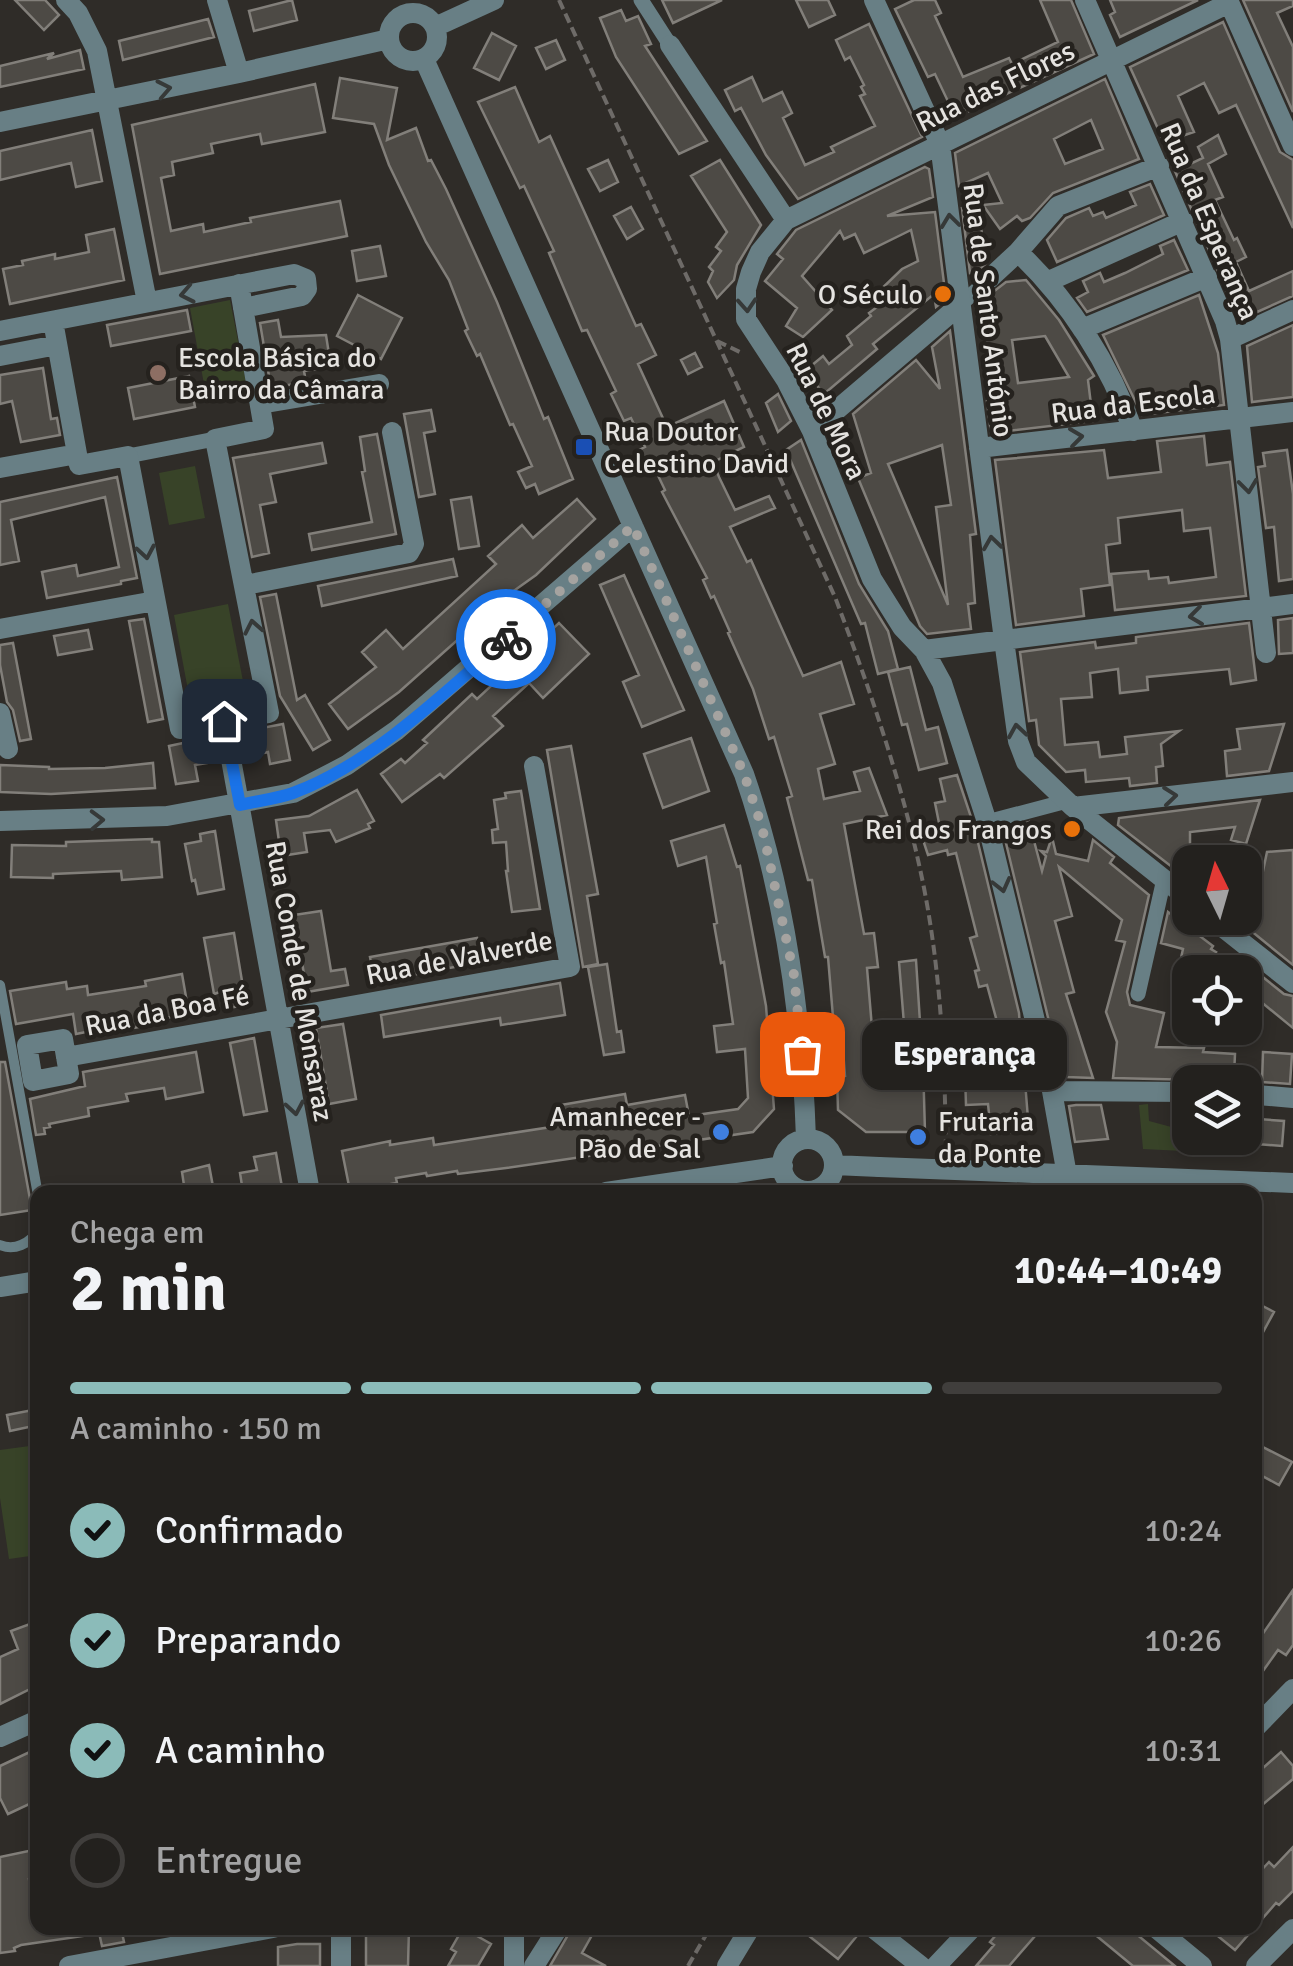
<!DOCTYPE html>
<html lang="pt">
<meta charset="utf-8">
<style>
body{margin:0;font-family:Signika,sans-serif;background:#2f2e2b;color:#f1f3f6;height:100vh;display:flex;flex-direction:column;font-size:38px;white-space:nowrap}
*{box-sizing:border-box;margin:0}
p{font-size:32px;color:#a3a3a4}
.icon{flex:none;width:55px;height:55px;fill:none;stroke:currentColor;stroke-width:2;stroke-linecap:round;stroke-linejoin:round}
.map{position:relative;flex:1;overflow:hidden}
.sheet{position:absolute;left:30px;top:1185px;width:1232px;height:750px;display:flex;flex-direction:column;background:#23211e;border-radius:20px;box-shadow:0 5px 15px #0003,0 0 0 2px #403e3c}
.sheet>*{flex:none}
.needle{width:65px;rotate:355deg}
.tools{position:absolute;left:1172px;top:845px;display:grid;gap:20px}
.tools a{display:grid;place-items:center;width:90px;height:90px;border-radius:20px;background:#23211e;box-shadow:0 5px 15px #0003,0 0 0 2px #403e3c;font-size:50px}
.pin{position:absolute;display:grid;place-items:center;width:85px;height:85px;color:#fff;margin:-42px;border-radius:20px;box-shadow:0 5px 15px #0006}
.courier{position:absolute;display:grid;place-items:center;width:100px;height:100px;margin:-50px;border:8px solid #1a73e8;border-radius:50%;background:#fff;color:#222;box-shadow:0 2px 12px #0007}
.bubble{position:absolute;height:70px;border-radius:20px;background:#23211e;box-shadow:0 5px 15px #0003,0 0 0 2px #403e3c;font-size:32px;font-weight:700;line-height:70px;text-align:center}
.overview em{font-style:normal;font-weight:700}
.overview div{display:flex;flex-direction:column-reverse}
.overview{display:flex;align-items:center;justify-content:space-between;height:170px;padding:0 40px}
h1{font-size:65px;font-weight:700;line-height:75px}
.bar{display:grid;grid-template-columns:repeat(4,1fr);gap:15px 10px;align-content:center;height:120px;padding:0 40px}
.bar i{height:12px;border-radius:8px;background:#403e3c}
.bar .current{background:#8bbbb9}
.bar p{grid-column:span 4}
ol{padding:0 40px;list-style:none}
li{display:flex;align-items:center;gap:30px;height:110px}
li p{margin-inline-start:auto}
li .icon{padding:10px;border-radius:50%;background:#8bbbb9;color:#111;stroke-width:4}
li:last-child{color:#a3a3a4}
li i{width:55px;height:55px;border:5px solid #403e3c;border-radius:50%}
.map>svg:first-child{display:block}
.green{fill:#384328}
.building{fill:#4d4a45;stroke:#827f7a;stroke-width:2.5;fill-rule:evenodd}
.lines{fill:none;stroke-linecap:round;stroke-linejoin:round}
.path{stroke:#6e6b68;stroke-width:4;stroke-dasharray:10 5;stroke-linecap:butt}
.service{stroke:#687f85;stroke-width:10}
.pedestrian{stroke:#687f85;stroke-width:15}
.minor{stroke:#687f85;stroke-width:20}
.minor-bridge{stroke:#687f85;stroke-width:20}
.oneway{stroke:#363938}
.done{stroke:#a5a3a0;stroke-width:10;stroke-dasharray:0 18}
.route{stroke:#1a73e8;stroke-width:12}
.food-dot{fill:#e8710a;stroke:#25221e;stroke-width:4}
.education-dot{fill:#8d6e63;stroke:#25221e;stroke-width:4}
.transit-dot{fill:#1a4fb4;stroke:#25221e;stroke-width:4}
.shop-dot{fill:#3f7fe0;stroke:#25221e;stroke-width:4}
.labels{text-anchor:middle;stroke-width:9;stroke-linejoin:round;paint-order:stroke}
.street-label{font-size:28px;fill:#e5e3e0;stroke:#25221e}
.poi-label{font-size:28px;fill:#e5e3e0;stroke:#25221e;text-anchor:end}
</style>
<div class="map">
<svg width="1293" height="1966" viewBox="0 0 1293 1966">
<rect width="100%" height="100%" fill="#2f2c28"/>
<path class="green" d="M230 300 247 387 206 395 190 308Z
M195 466 205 518 169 525 159 473Z
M228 604 248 707 193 717 174 615Z
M1148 1104 1149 1121 1190 1132V1138H1212L1244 1149 1243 1154 1143 1149 1139 1105Z
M37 1445V1555L9 1559 0 1498V1450Z"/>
<path class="building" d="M15 0H45L59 15 44 30Z
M292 0 297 20 254 31 249 11Z
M662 0H722L673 23Z
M796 0H828L835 15 809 27Z
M914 0H935L941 13 935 16 963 77 1009 58 1012 64 1058 42 1040 0H1071L1094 54 969 111 968 108 954 114 935 74 928 77 895 9Z
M1110 0H1198L1120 37 1110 15 1115 12Z
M1243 0H1293V6L1277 13 1293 47V112Z
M621 10 626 21 638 16 651 44 645 46 707 141 679 154 616 57 600 18Z
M208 19 214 37 123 60 119 41Z
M1223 22 1280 152 1293 160V228L1236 105 1219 113 1204 83 1178 96 1194 132 1164 142 1130 67Z
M869 24 922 137 798 199 766 155 741 108 735 111 725 90 752 77 763 101 782 92 792 113 783 118 805 165 834 152 831 147 875 126 860 96 865 94 861 87 864 85 850 57 845 60 836 40Z
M492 33 516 46 499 80 474 68Z
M556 40 565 60 546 69 536 48Z
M80 50 84 69 0 87V66L54 53 47 59Z
M340 78 397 88 387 140 416 128 428 161 431 160 446 189 497 302 544 419 548 417 573 479 539 494 535 484 526 488 518 472 532 466 513 424 510 425 480 354 477 356 465 331 468 329 449 280 426 242 389 165 374 124 333 118Z
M1105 79 1139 159 1053 193 1030 218 1022 221 1017 216 1000 229 983 205 1002 203 988 173 959 186 955 153ZM1091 120 1103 149 1065 164 1054 139Z
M315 84 325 132 262 144 260 134 211 144 213 153 172 162 174 175 161 178 171 231 203 224 204 232 251 222 250 218 340 201 347 236 160 274 132 125Z
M515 87 539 142 550 136 636 326 641 324 656 355 638 364 667 427 724 401 744 447 713 462 719 477 735 510 769 496 775 508 730 527 747 562 751 560 803 676 841 662 854 704 820 714 835 764 818 769 824 799 860 791 854 772 869 768 887 815 844 824 864 934 874 933 878 967 867 968 872 1028 892 1026 896 1065 923 1063 925 1132H866L838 1110 837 1077 845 1076 843 1050 835 1041 828 957H825L812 880H808L787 798 792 796 774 737 769 739 753 689 728 633 730 632 714 596 711 598 703 580 707 578 662 492 665 490 652 463 647 465 639 450 645 447 631 418 624 421 611 394 616 391 587 330 582 331 549 253 554 251 524 186 520 188 478 102Z
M92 130 102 181 76 187 71 163 0 180V151Z
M1218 135 1226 154 1208 164 1223 197 1215 200 1234 240 1237 238 1246 257 1236 262 1249 291 1293 271V296L1239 320 1175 171 1203 158 1198 147Z
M608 160 618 182 600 191 588 169Z
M720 160 761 225 737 265 734 280 717 298 708 282 713 271 709 267 721 251 716 247 727 232 691 176Z
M925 167 929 169 933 197 887 216 935 212 946 299 936 307 934 294 873 344 877 349 824 394 805 371 823 356 829 364 852 345 847 336 871 316 869 313 877 307 871 299 902 269 918 261 911 230 864 253 855 234 844 239 840 231 802 276 832 310 803 337 786 326 797 308 765 281 783 259 777 254 796 230Z
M1150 184 1164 215 1057 262 1047 240 1066 218 1089 208 1093 216 1103 212 1106 218 1136 205 1130 192Z
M978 206 986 263 978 272 970 273 962 208Z
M631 207 643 229 627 239 614 216Z
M114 229 124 280 10 304 3 269 23 265 22 261 55 254V259L89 252 86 235Z
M1174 240 1188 270 1087 312 1077 298 1088 292 1083 281 1100 273 1104 282 1125 273 1163 254 1160 246Z
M380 246 386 276 357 281 352 251Z
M1026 280 1059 320 1094 376 1088 380 1093 421 991 433 987 401 995 400 982 304H984V299L1006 282ZM1045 336 1069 377 1018 383 1012 340Z
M358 295 402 318 381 359 337 336Z
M1199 295 1218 353 1224 405 1142 415 1103 335Z
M187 310 191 331 111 346 107 325Z
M278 320 281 337 326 335 331 367 304 371 306 382 271 388 260 323Z
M1293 325V397L1252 402 1247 346Z
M950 331 976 534 970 535 975 603 968 604 971 629 927 634 920 626 858 478 871 473 853 414 916 360 940 389 932 347ZM942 445 951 505 936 507 948 605 888 464Z
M695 353 702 367 688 374 681 360Z
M43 368 51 419 57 418 60 435 21 442 12 401 0 404V375Z
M189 376 195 407 134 419 128 388Z
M778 394 791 421 778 432 766 403Z
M431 410 435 431 424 433 435 494 419 497 404 414Z
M377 434 396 534 312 550 309 534 372 522 362 472 365 471 360 437Z
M1204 436 1207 465 1230 462 1246 596 1115 610 1111 574 1148 571 1149 579 1168 577 1169 583 1216 577 1210 528 1184 531 1182 510 1118 518 1120 543 1106 545 1110 585 1081 589 1084 616 1016 625 995 460 1104 450 1108 478 1161 472 1157 441Z
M801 440 859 584 888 631 898 669 878 674 865 623 861 624 786 450Z
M322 443 326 463 270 474 276 502 260 505 269 553 252 557 233 458Z
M1287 450 1293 494V579L1279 581 1274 527 1266 528 1258 467 1265 466 1263 453Z
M117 477 137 578 121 581V584L47 598 42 572 76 565 78 576 119 567 105 497 11 520 19 561 0 565V502Z
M471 497 479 546 459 549 451 500Z
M577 499 595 519 536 575 508 595 399 692 348 729 329 704 376 667 362 652 386 630 403 649 496 564 488 556 522 525 533 538Z
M453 559 457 576 322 606 318 586Z
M624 575 684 710 642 727 623 682 639 675 600 585Z
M276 594 297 700 305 695 330 740 313 750 280 696 260 597Z
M1293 618V653L1279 654 1278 620Z
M144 619 163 719 148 722 129 621Z
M559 623 589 654 543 698 529 683 493 716 503 726 444 778 440 774 402 802 381 774 401 759 405 763 427 743 423 740 472 694 477 699Z
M1249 623 1256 680 1231 684 1229 669 1147 677 1148 690 1120 693 1118 669 1090 673 1092 697 1061 699 1065 745 1098 742 1100 757 1127 754 1125 737 1179 731 1161 744 1163 766 1156 767 1157 783 1130 786 1129 778 1086 782 1085 770 1066 772 1039 745 1036 720 1029 721 1020 652 1095 642 1096 648 1136 643V637Z
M88 630 92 649 58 655 54 636Z
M13 643 31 739 20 741 13 710 7 702 0 665V645Z
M910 667 926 730 938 727 947 763 919 770 907 724 902 725 888 672Z
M283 724 290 760 270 764 268 752 255 755 251 730Z
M1284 724 1269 771 1227 776 1225 751 1240 749 1237 729Z
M691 738 709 791 663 808 644 754Z
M202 739 207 763 195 765 198 781 176 784 169 746Z
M571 746 598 894 587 896 598 964 583 967 547 750Z
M153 763 155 788 51 794 0 792V765L49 767V769L105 768Z
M957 775 974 826 1019 1013 1021 1041 964 1057 963 1030 999 1029 987 985 979 987 975 971 979 970 970 938 977 936 956 853 948 855 947 850 928 855 922 837 941 833 935 803 945 801 940 779Z
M357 790 374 821 368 824 370 828 336 842 330 830 304 833 307 852 281 856 276 820 309 816Z
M521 791 540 909 512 912 506 871H508L506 842 493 843 492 830 498 829 494 800 506 798 505 793Z
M1260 800 1246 844 1231 840 1235 827 1190 832V881L1118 825 1119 818Z
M1029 822 1042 871 1046 856 1041 851 1047 852 1052 837 1056 854 1088 861 1093 840 1114 857 1110 863 1149 895 1127 992 1130 1005 1164 1013 1156 1047 1204 1048 1203 1052 1235 1054 1234 1076 1199 1074 1197 1080 1113 1078 1117 1042 1106 1012 1125 942 1116 940 1122 920 1059 867 1072 916 1055 921 1074 992 1066 994 1093 1078 1066 1077 1067 1061 1059 1063 1004 835 1008 834 1006 829Z
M724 825 737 867 740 866 766 1006 774 1109 753 1132 506 1168 458 1174 457 1171 427 1176 426 1173 396 1178 397 1183 350 1191 342 1151 390 1141V1145L433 1138 434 1145 551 1127 558 1124 555 1106 625 1094 627 1105 685 1095 689 1116 738 1109 748 1098 745 1049 717 1052 714 1026 733 1024 724 962 721 963 714 924 717 923 706 857 678 866 671 841Z
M215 831 224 889 198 894 195 880 192 881 185 844 201 841 200 834Z
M152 839V842H159L162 877 122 880 121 871 53 874V878L11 877 12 845 66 846V842Z
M1293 850V965L1245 926V885L1259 890 1267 852Z
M321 911 331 971 345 969 348 985 307 992 294 915Z
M1168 912 1213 946 1211 949 1216 952 1200 972 1181 958 1183 949 1161 943Z
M234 933 246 1005 228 1008 227 1002 222 1003 220 992 214 994 204 938Z
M477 938 481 962 375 982 370 957Z
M1239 958 1284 994 1293 996V1028L1254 996 1260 989 1245 977V972L1232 967Z
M916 960 920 1022 904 1024 899 962Z
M607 964 617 1032 621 1031 624 1052 604 1055 588 967Z
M182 974 189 1014 166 1018V1022L101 1034V1029L76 1034 73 1014 16 1024 10 991 66 982 67 989 87 986 88 995 146 986 145 981Z
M560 983 565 1015 501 1025 500 1018 384 1037 381 1015Z
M343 1024 356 1099 329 1104 316 1028Z
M254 1038 267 1111 244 1115 230 1043Z
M196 1052 203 1092 166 1099 164 1088 126 1094 128 1101 88 1108 89 1116 49 1124 50 1127 44 1128 45 1134 36 1135 30 1099 85 1086 83 1072Z
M1263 1052 1292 1054 1290 1084 1262 1082Z
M0 1062H5L32 1210 0 1215Z
M1024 1069 1029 1131 991 1134 988 1104 966 1105 965 1074Z
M1076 1105H1101L1108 1139 1075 1142 1069 1106Z
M1245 1118 1284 1121 1282 1146 1245 1143Z
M276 1153 282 1187 277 1188 278 1192H243L240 1173 257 1170 254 1157Z
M209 1165 214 1192H185L182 1172Z
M1255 1302 1274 1312 1255 1347Z
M38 1409V1425L10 1431 7 1415Z
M1255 1443 1292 1462 1279 1485 1255 1472Z
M1293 1590V1645L1286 1655 1278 1650 1255 1682V1645Z
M38 1621V1685L0 1704V1657L18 1649 11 1631Z
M34 1750 38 1759V1800L8 1814 0 1798V1766Z
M1281 1752 1293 1766V1779L1255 1811V1775Z
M1293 1847V1891L1279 1905 1276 1903 1255 1927V1877L1269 1862 1274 1867Z
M38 1849V1877L29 1879 33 1911 38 1910V1928H82L83 1936 21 1945 14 1948 15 1951 0 1953V1857Z
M98 1928H121L124 1942 102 1946Z
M366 1928H409L408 1966H366Z
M463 1928 491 1944 478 1966H448L456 1952 451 1949Z
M572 1928H596L582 1953 606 1966H550Z
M799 1928H844L856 1937 838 1959Z
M1002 1928H1042L1009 1966H976L994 1945 990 1942Z
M1087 1928H1129L1175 1966H1133Z
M1208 1928H1254L1235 1950Z
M297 1944H320V1966H278V1947Z"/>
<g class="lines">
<path class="path" d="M559 0 835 597C871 692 904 788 924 888 941 975 945 1064 946 1153
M717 341 744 354
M688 1966 710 1928"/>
<path class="service" d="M0 985 38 1195
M0 1245C14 1251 30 1244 38 1230"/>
<path class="pedestrian" d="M641 0 670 45
M960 305 989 279
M128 456 215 439
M987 822 1067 801
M1138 994 1164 879"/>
<path class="minor" d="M66 0 78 13 97 51 147 302
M217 0 239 73
M874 0 940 144 1004 640 1293 604
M1085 0 1225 321 1230 339 1266 653
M1228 0 1293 146
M389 37a24 24 0 1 1 48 0a24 24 0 1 1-48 0Z
M435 27 494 0
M670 45 786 220
M424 59 744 774C785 893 802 1014 806 1139
M0 122 239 73 389 39
M1018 252C1068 299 1111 365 1133 431
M989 279 1018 252 1058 206 1159 166
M1049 281 1183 221
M53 321 79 465 128 456 180 729 269 713 215 439 264 429 239 284
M1082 329 1207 277
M0 331 294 274 306 279 307 289 302 296 243 308
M1230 339 1293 310
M0 356 57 345
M260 404 379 384
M812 431 960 305
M979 448 1293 412
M0 468 77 454
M245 585 409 553 414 544 392 432
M0 629 155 601
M924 650 1004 640 1018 741 1026 762 1073 807 1190 900
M0 713 8 749
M224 721 310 1192
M1073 807 1293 782
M0 821 167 816 293 793 347 765 397 730 633 526
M1211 918 1293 983
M63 1039 69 1074 33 1081 27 1045Z
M66 1057 570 967 534 766
M1052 1091 1190 1092
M1245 1094 1293 1098
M782 1165a26 26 0 1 1 52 0a26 26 0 1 1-52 0Z
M834 1165 879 1167
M1034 1173 1293 1183
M606 1192 783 1166
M1070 1192 1052 1091 987 822 942 683 924 650 902 627 872 579 812 431 786 380 746 319V289L751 272 760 252 786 220 1229 3
M0 1287 38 1281
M1255 1728 1293 1689
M0 1737 38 1720
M873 1928 921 1966
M1156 1928 1202 1966
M69 1966 273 1928
M341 1966V1928
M514 1966V1928
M534 1966 558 1928
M727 1966 750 1928
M936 1966 972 1928
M1256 1966 1293 1929"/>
<path class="minor-bridge" d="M879 1167 1034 1173"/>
</g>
<defs><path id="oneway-chevron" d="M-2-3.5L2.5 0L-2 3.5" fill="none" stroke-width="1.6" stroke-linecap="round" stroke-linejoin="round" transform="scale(2.5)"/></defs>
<g class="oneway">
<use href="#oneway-chevron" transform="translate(164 89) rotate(-11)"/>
<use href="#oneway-chevron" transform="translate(950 221) rotate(-97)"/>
<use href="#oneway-chevron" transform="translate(187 294) rotate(169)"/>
<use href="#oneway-chevron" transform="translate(747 305) rotate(86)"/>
<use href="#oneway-chevron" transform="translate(1076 437) rotate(-7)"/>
<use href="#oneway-chevron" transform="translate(1248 486) rotate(83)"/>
<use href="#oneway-chevron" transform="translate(992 543) rotate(-98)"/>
<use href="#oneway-chevron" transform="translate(146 552) rotate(80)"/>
<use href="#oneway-chevron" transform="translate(1196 616) rotate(173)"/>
<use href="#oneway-chevron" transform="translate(253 627) rotate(-101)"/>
<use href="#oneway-chevron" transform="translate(1017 731) rotate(-99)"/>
<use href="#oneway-chevron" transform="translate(1170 796) rotate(-6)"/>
<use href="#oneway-chevron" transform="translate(97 820) rotate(-2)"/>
<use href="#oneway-chevron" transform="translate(1002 885) rotate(76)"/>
<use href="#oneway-chevron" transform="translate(295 1108) rotate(80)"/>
</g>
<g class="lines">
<path class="done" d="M506 639 633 526 744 774 762 827 794 975 802 1054"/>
<path class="route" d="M224 721 240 805C257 801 276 799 293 793 370 765 445 693 506 639"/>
</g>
<g class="food-dot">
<circle cx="943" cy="294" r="10"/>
<circle cx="1072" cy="829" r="10"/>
</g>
<circle class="education-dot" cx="158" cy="373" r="10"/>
<rect class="transit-dot" x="574" y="437" width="20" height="20" rx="5"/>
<g class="shop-dot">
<circle cx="721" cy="1132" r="10"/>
<circle cx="918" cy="1137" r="10"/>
</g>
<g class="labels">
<g class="street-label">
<text transform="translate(995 86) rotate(-26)" y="10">Rua das Flores</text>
<text transform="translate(1210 221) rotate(67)" y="10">Rua da Esperança</text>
<text transform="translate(989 310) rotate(83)" y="10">Rua de Santo António</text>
<text transform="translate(1133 403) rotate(-7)" y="10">Rua da Escola</text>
<text transform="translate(827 411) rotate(64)" y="10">Rua de Mora</text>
<text transform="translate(459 957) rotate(-11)" y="10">Rua de Valverde</text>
<text transform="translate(300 981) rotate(80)" y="10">Rua Conde de Monsaraz</text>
<text transform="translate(167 1010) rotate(-11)" y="10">Rua da Boa Fé</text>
</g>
<g class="poi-label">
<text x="923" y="304">O Século</text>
<text x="178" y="367" text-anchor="start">Escola Básica do<tspan x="178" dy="32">Bairro da Câmara</tspan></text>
<text x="604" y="441" text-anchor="start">Rua Doutor<tspan x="604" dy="32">Celestino David</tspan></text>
<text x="1052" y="839">Rei dos Frangos</text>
<text x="701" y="1126">Amanhecer -<tspan x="701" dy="32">Pão de Sal</tspan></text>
<text x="938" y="1131" text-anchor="start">Frutaria<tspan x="938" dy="32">da Ponte</tspan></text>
</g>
</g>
</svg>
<div class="tools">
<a><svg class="needle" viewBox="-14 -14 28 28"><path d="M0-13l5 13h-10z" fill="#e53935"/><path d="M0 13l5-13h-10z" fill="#a3a3a4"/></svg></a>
<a><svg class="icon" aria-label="locate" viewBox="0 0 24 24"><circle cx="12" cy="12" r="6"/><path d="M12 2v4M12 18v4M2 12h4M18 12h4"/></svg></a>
<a><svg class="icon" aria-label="layers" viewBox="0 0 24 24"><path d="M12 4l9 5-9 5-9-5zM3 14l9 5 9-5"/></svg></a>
</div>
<div class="pin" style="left:802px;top:1054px;background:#ea580c"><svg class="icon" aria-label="bag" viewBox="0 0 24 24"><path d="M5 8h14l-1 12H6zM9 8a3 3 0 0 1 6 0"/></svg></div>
<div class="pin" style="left:224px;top:721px;background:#1f2937"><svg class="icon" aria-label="home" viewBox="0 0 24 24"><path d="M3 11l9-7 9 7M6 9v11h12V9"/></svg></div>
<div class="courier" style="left:506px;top:639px"><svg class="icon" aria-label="bike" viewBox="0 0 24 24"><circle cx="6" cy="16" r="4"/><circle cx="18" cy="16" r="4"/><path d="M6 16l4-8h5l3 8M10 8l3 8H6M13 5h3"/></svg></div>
<div class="bubble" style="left:862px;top:1020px;width:205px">Esperança</div>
<section class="sheet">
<div class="overview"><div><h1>2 min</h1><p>Chega em</p></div><em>10:44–10:49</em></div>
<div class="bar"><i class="current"></i><i class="current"></i><i class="current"></i><i></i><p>A caminho · 150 m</p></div>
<ol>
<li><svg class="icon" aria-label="check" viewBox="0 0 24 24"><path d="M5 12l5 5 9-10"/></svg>Confirmado<p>10:24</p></li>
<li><svg class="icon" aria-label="check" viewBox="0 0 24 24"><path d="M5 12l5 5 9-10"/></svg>Preparando<p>10:26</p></li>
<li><svg class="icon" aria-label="check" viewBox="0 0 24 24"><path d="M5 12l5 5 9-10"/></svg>A caminho<p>10:31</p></li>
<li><i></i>Entregue</li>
</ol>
</section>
</div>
